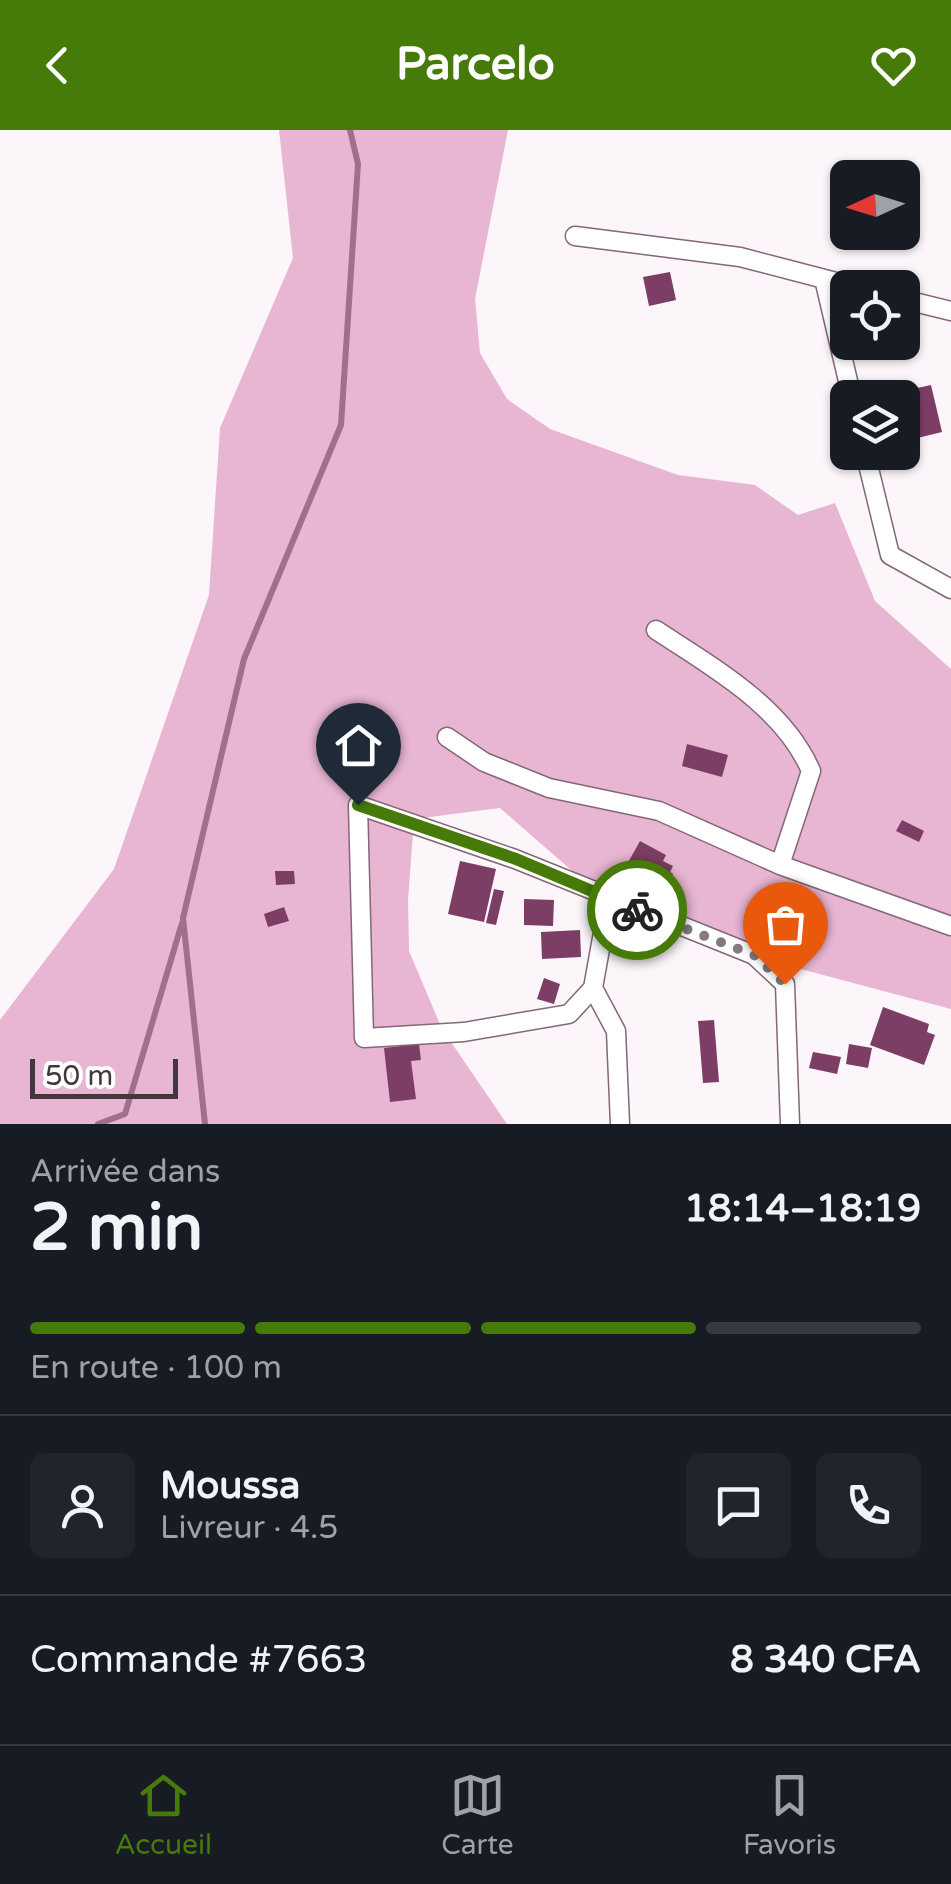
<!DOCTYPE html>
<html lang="fr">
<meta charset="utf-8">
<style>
body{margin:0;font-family:"Varela Round",sans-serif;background:#20242c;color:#f1f3f6;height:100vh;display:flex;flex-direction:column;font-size:38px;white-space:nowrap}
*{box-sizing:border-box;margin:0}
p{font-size:32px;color:#9ea1a6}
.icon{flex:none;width:55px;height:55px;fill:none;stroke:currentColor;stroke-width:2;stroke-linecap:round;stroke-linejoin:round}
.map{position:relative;height:994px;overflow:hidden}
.details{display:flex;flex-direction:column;background:#171b24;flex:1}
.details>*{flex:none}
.needle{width:65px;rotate:266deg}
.controls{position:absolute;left:830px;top:30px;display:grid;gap:20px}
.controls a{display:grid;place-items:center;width:90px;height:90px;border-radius:15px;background:#171b24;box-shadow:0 2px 8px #0004;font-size:50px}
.scale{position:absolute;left:30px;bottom:25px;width:148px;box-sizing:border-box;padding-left:10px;border:5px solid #43373e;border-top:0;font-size:28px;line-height:35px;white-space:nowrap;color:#43373e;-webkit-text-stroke:8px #fff;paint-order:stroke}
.pin{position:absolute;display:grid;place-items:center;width:85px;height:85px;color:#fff;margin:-102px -42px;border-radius:50% 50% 50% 0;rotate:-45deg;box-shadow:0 0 10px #0007}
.pin .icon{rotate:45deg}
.courier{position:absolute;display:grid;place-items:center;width:100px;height:100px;margin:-50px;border:8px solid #467a09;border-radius:50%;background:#fff;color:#222;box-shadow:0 2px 12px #0007}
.overview em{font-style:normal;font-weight:700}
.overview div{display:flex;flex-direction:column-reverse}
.overview{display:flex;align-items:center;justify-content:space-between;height:170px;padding:0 30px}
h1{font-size:65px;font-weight:700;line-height:75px}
.bar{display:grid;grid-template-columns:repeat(4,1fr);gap:15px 10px;align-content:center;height:120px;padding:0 30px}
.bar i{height:12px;border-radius:8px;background:#363941}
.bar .selected{background:#467a09}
.bar p{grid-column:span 4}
.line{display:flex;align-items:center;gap:25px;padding:0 30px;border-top:2px solid #363941}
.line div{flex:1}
.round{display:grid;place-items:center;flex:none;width:105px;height:105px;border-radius:15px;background:#20242c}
header{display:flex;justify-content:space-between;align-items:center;height:130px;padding:0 30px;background:#467a09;color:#fff;font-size:45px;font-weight:700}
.tabs{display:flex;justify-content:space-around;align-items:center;height:140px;border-top:2px solid #363941;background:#171b24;font-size:28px;color:#9ea1a6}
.tabs a{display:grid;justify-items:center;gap:5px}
.tabs .selected{color:#467a09}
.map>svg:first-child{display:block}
.green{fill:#e8b5d2}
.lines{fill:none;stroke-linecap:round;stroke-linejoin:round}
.stream{stroke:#a26e8d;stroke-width:6}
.building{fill:#7d3e66}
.minor-casing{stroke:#846778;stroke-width:21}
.minor{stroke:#fff;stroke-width:18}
.done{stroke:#847a7f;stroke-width:10;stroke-dasharray:0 18}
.route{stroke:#467a09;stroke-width:12}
</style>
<header><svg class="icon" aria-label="back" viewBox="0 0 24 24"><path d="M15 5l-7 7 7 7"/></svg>Parcelo<svg class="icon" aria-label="heart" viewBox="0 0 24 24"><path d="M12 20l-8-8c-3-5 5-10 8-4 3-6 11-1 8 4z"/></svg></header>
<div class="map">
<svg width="951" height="994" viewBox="0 0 951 994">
<rect width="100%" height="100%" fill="#fcf5f9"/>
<path class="green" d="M279 0H508L475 169 480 223 507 269 550 299 678 345 755 355 798 385 835 373 875 471 951 539V879L665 803 586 753 500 678 414 689 408 770 409 821 442 899 507 994H0V890L114 739 209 465 220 298 293 128Z"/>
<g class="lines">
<path class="stream" d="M98 994 125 984 182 793
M205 994 183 788 244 529 341 295 358 34 350 0"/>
</g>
<path class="building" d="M670 142 676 170 649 176 643 147Z
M931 255 942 302 905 311 902 268H895L894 263Z
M687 614 728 625 722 647 682 636Z
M902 690 924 701 919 712 896 701Z
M640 711 666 725 663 731 673 736 670 742 673 744 660 769 620 747Z
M460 731 496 739 484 792 448 784Z
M275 741H294L295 754 276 755Z
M494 759 504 761 496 795 486 793Z
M524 769 554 770 553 796 524 795Z
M284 777 289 791 268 797 264 784Z
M580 800 581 827 542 829 541 802Z
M544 848 560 854 554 874 537 869Z
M883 877 929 894 927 902 935 905 924 935 870 915Z
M714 890 719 952 703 953 698 891Z
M419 914 421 930 411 931 416 969 390 972 384 918Z
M849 914 872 918 868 938 846 934Z
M813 922 841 927 837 944 809 938Z"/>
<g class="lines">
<g class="minor-casing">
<path id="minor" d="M575 106 740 127 859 158
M824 149 852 268
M902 169 951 181
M865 322 890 425 951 459
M656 500C712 537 783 576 811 641L780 735
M447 607 484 632 549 658 659 681 780 735 951 796
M609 769 593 858 569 884 464 902 364 908 358 675 515 729 754 825 785 854 790 994
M593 858 616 901 620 994"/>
</g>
<use href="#minor" class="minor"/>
</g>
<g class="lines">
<path class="done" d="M637 780 754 825 785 854"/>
<path class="route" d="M358 675 516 729 637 780"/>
</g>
</svg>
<div class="controls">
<a><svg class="needle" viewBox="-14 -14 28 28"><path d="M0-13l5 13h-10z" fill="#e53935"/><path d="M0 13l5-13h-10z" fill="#9ea1a6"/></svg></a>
<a><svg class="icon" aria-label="locate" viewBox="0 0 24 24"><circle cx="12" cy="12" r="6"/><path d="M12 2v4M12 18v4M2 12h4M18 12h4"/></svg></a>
<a><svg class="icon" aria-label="layers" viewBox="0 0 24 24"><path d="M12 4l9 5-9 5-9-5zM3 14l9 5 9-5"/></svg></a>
</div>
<div class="scale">50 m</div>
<div class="pin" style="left:785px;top:854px;background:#ea580c"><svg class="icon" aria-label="bag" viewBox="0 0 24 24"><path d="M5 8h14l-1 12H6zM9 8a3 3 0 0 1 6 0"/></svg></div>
<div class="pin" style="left:358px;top:675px;background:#1f2937"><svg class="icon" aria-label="home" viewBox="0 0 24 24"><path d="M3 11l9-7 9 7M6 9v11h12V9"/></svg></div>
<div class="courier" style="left:637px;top:780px"><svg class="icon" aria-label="bike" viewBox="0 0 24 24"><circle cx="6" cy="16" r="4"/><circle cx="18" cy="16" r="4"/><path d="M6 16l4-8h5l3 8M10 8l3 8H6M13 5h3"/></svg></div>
</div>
<section class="details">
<div class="overview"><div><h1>2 min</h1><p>Arrivée dans</p></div><em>18:14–18:19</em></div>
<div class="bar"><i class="selected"></i><i class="selected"></i><i class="selected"></i><i></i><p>En route · 100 m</p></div>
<div class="line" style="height:180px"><a class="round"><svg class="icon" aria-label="person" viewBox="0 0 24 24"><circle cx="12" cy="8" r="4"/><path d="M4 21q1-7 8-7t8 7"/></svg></a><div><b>Moussa</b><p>Livreur · 4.5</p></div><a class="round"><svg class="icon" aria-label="chat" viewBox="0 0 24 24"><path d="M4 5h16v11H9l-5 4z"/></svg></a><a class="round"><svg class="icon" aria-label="phone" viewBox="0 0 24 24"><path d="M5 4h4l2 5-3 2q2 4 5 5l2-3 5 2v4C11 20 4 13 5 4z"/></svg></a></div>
<div class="line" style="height:130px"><div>Commande #7663</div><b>8 340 CFA</b></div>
</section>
<nav class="tabs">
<a class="selected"><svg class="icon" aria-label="home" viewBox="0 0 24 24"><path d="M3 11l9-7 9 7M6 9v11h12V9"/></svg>Accueil</a>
<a><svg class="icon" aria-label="map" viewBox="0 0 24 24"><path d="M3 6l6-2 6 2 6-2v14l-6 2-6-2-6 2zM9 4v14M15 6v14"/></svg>Carte</a>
<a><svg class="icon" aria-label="saved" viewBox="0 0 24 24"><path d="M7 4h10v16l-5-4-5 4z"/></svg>Favoris</a>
</nav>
